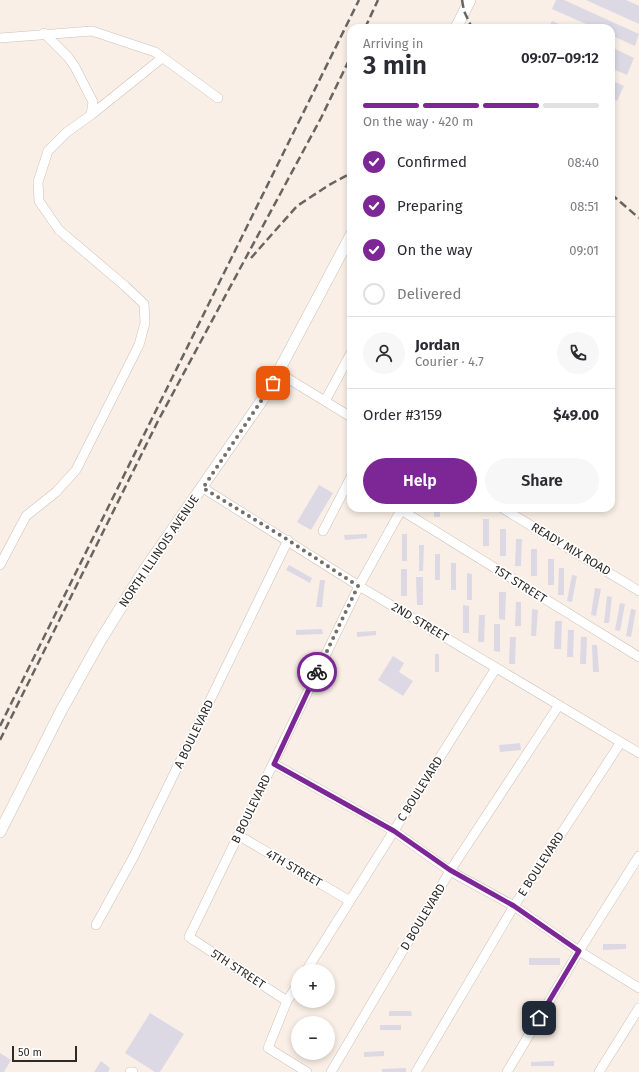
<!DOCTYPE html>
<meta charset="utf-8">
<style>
body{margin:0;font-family:"Fira Sans",sans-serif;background:#f7f7f7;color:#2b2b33;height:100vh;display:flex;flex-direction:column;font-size:15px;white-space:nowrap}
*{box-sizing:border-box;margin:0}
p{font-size:13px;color:#7c7c81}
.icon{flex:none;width:22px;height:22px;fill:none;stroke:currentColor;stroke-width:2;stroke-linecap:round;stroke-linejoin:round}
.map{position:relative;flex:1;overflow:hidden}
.side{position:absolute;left:347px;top:24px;width:268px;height:488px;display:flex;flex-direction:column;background:#fff;border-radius:12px;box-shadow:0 2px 6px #0003}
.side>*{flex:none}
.controls{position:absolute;left:291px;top:964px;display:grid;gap:8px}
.controls a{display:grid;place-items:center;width:44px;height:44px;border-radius:50%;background:#fff;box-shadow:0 2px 6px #0003;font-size:20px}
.scale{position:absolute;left:12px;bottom:10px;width:65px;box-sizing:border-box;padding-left:4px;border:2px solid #2e2a27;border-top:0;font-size:11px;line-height:14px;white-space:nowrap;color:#2e2a27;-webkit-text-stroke:3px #fff;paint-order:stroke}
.pin{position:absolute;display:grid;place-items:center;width:34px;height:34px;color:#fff;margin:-17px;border-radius:8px;box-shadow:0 2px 6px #0006}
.courier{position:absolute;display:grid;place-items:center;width:40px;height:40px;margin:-20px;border:3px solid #7d2796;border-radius:50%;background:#fff;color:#222;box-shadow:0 1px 5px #0007}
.overview em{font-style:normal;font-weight:600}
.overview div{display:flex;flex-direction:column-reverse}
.overview{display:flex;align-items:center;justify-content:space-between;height:68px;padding:0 16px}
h1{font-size:26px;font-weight:600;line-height:30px}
.bar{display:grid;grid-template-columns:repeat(4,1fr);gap:6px 4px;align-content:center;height:48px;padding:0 16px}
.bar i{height:5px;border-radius:3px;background:#e1e1e2}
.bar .current{background:#7d2796}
.bar p{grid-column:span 4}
.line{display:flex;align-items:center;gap:10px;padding:0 16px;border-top:1px solid #e1e1e2}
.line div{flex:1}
.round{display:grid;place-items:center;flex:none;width:42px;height:42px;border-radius:21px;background:#f7f7f7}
ol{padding:0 16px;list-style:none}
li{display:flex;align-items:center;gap:12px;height:44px}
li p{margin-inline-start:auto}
li .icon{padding:4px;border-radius:50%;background:#7d2796;color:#fff;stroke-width:4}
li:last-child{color:#7c7c81}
li i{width:22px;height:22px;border:2px solid #e1e1e2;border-radius:50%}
.cta{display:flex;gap:8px;margin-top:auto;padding:8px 16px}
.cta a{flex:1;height:46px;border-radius:24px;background:#7d2796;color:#fff;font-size:16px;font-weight:600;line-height:46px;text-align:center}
.cta a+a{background:#f7f7f7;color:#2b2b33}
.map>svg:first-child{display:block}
.building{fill:#dcd9e5}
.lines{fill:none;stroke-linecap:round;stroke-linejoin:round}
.minor-casing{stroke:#cbc1b8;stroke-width:10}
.major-casing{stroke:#cbc1b8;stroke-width:12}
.minor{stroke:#fff;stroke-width:9}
.major{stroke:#fff;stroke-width:11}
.rail{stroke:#6a6460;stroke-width:2.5;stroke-dasharray:8 4;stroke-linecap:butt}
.done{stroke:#756f6a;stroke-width:4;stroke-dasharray:0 7.2}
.route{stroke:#7d2796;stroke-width:5}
.labels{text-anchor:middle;stroke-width:3.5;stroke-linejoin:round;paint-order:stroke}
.street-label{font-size:12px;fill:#2e2a27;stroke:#fff}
</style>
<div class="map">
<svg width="639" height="1072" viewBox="0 0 639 1072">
<rect width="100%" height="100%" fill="#f9efe6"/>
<path class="building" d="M556 0H564L639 34 635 46 611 35V28H595L552 9Z
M586 0H626L639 6V24Z
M552 21 568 28H548Z
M611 47 634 58 627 75 611 68Z
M611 80 624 86 617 101 611 98Z
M319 485 333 493 311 530 297 522Z
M434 508H440V517H434Z
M483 519H489V546H483Z
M500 529H506V556H500Z
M367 534V538L345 540 344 535Z
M402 534H407V561H402Z
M516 539H522L521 566H515Z
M419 545H424L423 571H419Z
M531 549H537V576H531Z
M435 554H440V580H435Z
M548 559H554V585H548Z
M451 563H456V590H451Z
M289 565 312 578 310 583 286 570Z
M559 568H564V595H558Z
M401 569H407V596H401Z
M467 573 472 574V600H467Z
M572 575 577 576 572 602 567 601Z
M416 577H423V605H417Z
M320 580H325L322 607H316Z
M595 588 601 589 596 616 591 615Z
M499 592H506L505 620 499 619Z
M607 596 612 597 609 623H604Z
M516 602H521V626H515Z
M620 603 625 604 620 631 615 630Z
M463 605 469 606V633H463Z
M532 609 538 610 536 636H531Z
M631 609 636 610 631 637 626 636Z
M479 615H485L484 642H478Z
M555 621H562L561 649H554Z
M494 624H500V652L494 651Z
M322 629 323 634 296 635V630Z
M568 630H574L573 657H567Z
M376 631V635L357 637V632Z
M510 637H516L515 664H509Z
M581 637H587L586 664H580Z
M592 645H597L599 672H593Z
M435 654H439V672H435Z
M393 656 404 663 399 672 413 681 403 696 378 680Z
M520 743 521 750 500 752 499 745Z
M603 944H626V949L603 950Z
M529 958H560V965H529Z
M389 1011H411L412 1016H389Z
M150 1013 184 1034 160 1072H155L125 1053Z
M380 1025H401V1030H380Z
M384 1051V1056L364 1057V1052Z
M0 1053 11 1060 4 1072H0Z
M101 1061 110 1068 108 1072H94Z
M554 1061V1066H531V1062Z
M406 1068V1072H382V1069Z"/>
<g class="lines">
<g class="minor-casing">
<path id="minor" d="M0 38 92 31 155 52 218 98
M91 115 162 58
M279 373 351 417
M325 401 351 353
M203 488 359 586 639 753
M502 508 639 591
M323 531 351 477
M0 565 26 516 56 492 76 470 139 345 145 323 144 304 125 286 59 230 39 201 38 182 48 151 67 132 91 115 93 102 75 67 68 57 44 33
M274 764 394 831 450 871 514 906 579 951 639 988
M238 835 350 901
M96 925 134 856 288 540
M306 971 496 668
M298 984 287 1001 268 1048 307 1072
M287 1001 189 937 359 586 401 510 639 657
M130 1072H133
M331 1072 450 871 559 705
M416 1072 514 906 621 742
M507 1072 579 951 639 856
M599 1072 639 1008"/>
</g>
<g class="major-casing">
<path id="major" d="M456 28 470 0
M0 832 61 711 100 641 141 575 267 393 351 235"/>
</g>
<use href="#minor" class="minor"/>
<use href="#major" class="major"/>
<path class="rail" d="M462 0 464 11 472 28
M365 28 378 0
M611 194 639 218
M251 258 297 206 329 185 351 173
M0 726 359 0
M0 740 158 421 321 118 351 56"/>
</g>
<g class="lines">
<path class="done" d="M273 383 203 488 288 540 358 586 317 672"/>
<path class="route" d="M317 672 274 764 394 831 450 870 514 906 579 951 539 1018"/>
</g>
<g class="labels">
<g class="street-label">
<text transform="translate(571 549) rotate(31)" y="4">READY MIX ROAD</text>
<text transform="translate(159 551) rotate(-56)" y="4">NORTH ILLINOIS AVENUE</text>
<text transform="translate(520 584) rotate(32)" y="4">1ST STREET</text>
<text transform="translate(420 622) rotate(31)" y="4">2ND STREET</text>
<text transform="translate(194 734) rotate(-64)" y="4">A BOULEVARD</text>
<text transform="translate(420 789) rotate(-58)" y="4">C BOULEVARD</text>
<text transform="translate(251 809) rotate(-64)" y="4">B BOULEVARD</text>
<text transform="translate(541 864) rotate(-57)" y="4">E BOULEVARD</text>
<text transform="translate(294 868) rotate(30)" y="4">4TH STREET</text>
<text transform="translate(423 917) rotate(-59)" y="4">D BOULEVARD</text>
<text transform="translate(238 969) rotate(33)" y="4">5TH STREET</text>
</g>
</g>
</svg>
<div class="controls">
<a>+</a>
<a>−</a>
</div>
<div class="scale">50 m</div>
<div class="pin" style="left:273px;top:383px;background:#ea580c"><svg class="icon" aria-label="bag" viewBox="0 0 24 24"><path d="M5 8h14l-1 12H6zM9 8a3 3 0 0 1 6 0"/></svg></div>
<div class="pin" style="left:539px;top:1018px;background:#1f2937"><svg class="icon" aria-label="home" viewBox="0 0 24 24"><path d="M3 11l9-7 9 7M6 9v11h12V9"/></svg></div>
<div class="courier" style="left:317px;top:672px"><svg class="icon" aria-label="bike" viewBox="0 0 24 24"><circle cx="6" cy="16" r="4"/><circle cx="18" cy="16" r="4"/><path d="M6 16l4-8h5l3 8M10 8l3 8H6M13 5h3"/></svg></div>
<section class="side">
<div class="overview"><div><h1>3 min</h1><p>Arriving in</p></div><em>09:07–09:12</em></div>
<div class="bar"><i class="current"></i><i class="current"></i><i class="current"></i><i></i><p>On the way · 420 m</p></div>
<ol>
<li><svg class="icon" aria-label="check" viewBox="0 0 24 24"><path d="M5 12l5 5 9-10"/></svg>Confirmed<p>08:40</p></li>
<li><svg class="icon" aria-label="check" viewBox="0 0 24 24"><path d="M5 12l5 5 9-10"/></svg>Preparing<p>08:51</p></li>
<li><svg class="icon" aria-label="check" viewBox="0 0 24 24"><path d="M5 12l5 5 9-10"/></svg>On the way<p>09:01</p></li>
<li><i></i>Delivered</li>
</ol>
<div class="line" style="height:72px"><a class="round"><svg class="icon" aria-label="person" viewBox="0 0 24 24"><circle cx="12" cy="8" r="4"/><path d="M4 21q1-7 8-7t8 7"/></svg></a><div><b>Jordan</b><p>Courier · 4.7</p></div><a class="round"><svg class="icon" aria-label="phone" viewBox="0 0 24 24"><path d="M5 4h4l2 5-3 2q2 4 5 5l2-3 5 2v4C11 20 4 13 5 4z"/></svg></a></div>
<div class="line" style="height:52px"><div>Order #3159</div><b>$49.00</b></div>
<div class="cta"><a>Help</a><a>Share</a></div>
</section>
</div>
